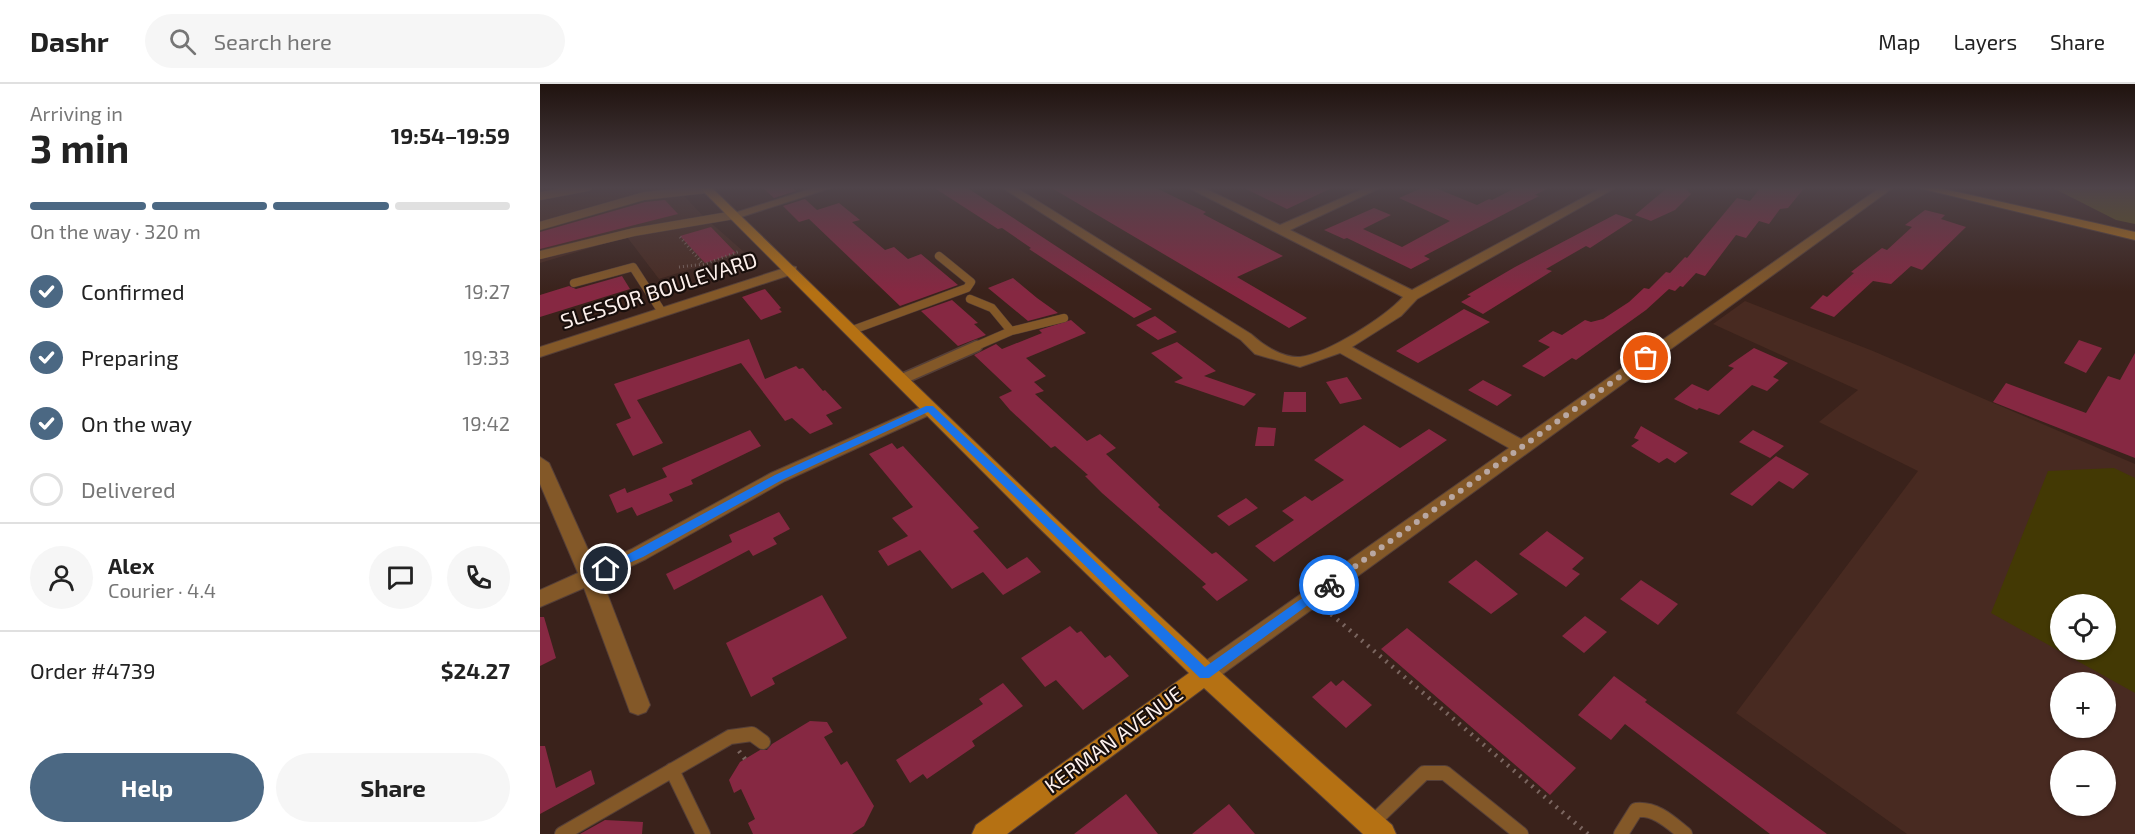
<!DOCTYPE html>
<meta charset="utf-8">
<style>
body{margin:0;font-family:"Exo 2",sans-serif;background:#f6f6f6;color:#222;height:100vh;display:flex;flex-direction:column;font-size:22px;white-space:nowrap}
*{box-sizing:border-box;margin:0}
p{font-size:20px;color:#767676}
.icon{flex:none;width:33px;height:33px;fill:none;stroke:currentColor;stroke-width:2;stroke-linecap:round;stroke-linejoin:round}
.map{position:relative;flex:1;overflow:hidden}
.panel{display:flex;flex-direction:column;background:#fff;width:540px}
.panel>*{flex:none}
.fabs{position:absolute;left:1510px;top:510px;display:grid;gap:12px}
.fabs a{display:grid;place-items:center;width:66px;height:66px;border-radius:50%;background:#fff;box-shadow:0 2px 4px #0004;font-size:30px}
.pin{position:absolute;display:grid;place-items:center;width:51px;height:51px;color:#fff;margin:-26px;border:3px solid #fff;border-radius:50%;box-shadow:0 2px 6px #0007}
.courier{position:absolute;display:grid;place-items:center;width:60px;height:60px;margin:-30px;border:4px solid #1a73e8;border-radius:50%;background:#fff;color:#222;box-shadow:0 2px 8px #0007}
.headline em{font-style:normal;font-weight:700}
.headline div{display:flex;flex-direction:column-reverse}
.headline{display:flex;align-items:center;justify-content:space-between;height:102px;padding:0 30px}
h1{font-size:39px;font-weight:700;line-height:45px}
.bar{display:grid;grid-template-columns:repeat(4,1fr);gap:9px 6px;align-content:center;height:72px;padding:0 30px}
.bar i{height:8px;border-radius:4px;background:#e0e0e0}
.bar .current{background:#4b6883}
.bar p{grid-column:span 4}
.line{display:flex;align-items:center;gap:15px;padding:0 30px;border-top:2px solid #e0e0e0}
.line div{flex:1}
.round{display:grid;place-items:center;flex:none;width:63px;height:63px;border-radius:32px;background:#f6f6f6}
ol{padding:0 30px;list-style:none}
li{display:flex;align-items:center;gap:18px;height:66px}
li p{margin-inline-start:auto}
li .icon{padding:6px;border-radius:50%;background:#4b6883;color:#fff;stroke-width:4}
li:last-child{color:#767676}
li i{width:33px;height:33px;border:3px solid #e0e0e0;border-radius:50%}
.primary-button{display:flex;gap:12px;margin-top:auto;padding:12px 30px}
.primary-button a{flex:1;height:69px;border-radius:36px;background:#4b6883;color:#fff;font-size:24px;font-weight:700;line-height:69px;text-align:center}
.primary-button a+a{background:#f6f6f6;color:#222}
header{display:flex;align-items:center;gap:36px;box-sizing:border-box;height:84px;padding:0 30px;background:#fff;border-bottom:2px solid #e0e0e0}
header strong{font-size:28px}
nav{display:flex;gap:33px;margin-inline-start:auto;font-size:21px}
.search{width:420px;height:54px;background:#f6f6f6;display:flex;align-items:center;gap:15px;box-sizing:border-box;padding:0 21px;border-radius:33px;color:#767676;font-size:22px}
main{display:flex;flex:1;min-height:0}
.map>svg:first-child{display:block}
.built{fill:#482a21;fill-rule:evenodd}
.green{fill:#433904;fill-rule:evenodd}
.forest{fill:#60541a}
.building{fill:#862842}
.lines{fill:none;stroke-linecap:round;stroke-linejoin:round}
.lane-far2-casing{stroke:#553f38;stroke-width:9}
.lane-far1-casing{stroke:#553f38;stroke-width:13}
.lane-casing{stroke:#553f38;stroke-width:16}
.street-casing{stroke:#553f38;stroke-width:2}
.secondary-casing{stroke:#553f38;stroke-width:2}
.path-far1{stroke:#7b6660;stroke-width:3;stroke-dasharray:1 3;stroke-linecap:butt}
.path{stroke:#7b6660;stroke-width:4.5;stroke-dasharray:2 6;stroke-linecap:butt}
.lane-far2{stroke:#835828;stroke-width:8}
.lane-far1{stroke:#835828;stroke-width:10}
.lane{stroke:#835828;stroke-width:14}
.street{fill:#835828;fill-rule:evenodd}
.secondary{fill:#b57113;fill-rule:evenodd}
.route{fill:#1a73e8}
.done{stroke:#b9a8a3;stroke-width:6;stroke-dasharray:0 10.8}
.labels{text-anchor:middle;stroke-width:4.5;stroke-linejoin:round;paint-order:stroke}
.street-label{font-size:21px;fill:#fdf0ec;stroke:#190f0c}
</style>
<header>
<strong>Dashr</strong>
<div class="search"><svg class="icon" aria-label="search" viewBox="0 0 24 24"><circle cx="10" cy="10" r="6"/><path d="M15 15l6 6"/></svg>Search here</div>
<nav><a>Map</a><a>Layers</a><a>Share</a></nav>
</header>
<main>
<section class="panel">
<div class="headline"><div><h1>3 min</h1><p>Arriving in</p></div><em>19:54–19:59</em></div>
<div class="bar"><i class="current"></i><i class="current"></i><i class="current"></i><i></i><p>On the way · 320 m</p></div>
<ol>
<li><svg class="icon" aria-label="check" viewBox="0 0 24 24"><path d="M5 12l5 5 9-10"/></svg>Confirmed<p>19:27</p></li>
<li><svg class="icon" aria-label="check" viewBox="0 0 24 24"><path d="M5 12l5 5 9-10"/></svg>Preparing<p>19:33</p></li>
<li><svg class="icon" aria-label="check" viewBox="0 0 24 24"><path d="M5 12l5 5 9-10"/></svg>On the way<p>19:42</p></li>
<li><i></i>Delivered</li>
</ol>
<div class="line" style="height:108px"><a class="round"><svg class="icon" aria-label="person" viewBox="0 0 24 24"><circle cx="12" cy="8" r="4"/><path d="M4 21q1-7 8-7t8 7"/></svg></a><div><b>Alex</b><p>Courier · 4.4</p></div><a class="round"><svg class="icon" aria-label="chat" viewBox="0 0 24 24"><path d="M4 5h16v11H9l-5 4z"/></svg></a><a class="round"><svg class="icon" aria-label="phone" viewBox="0 0 24 24"><path d="M5 4h4l2 5-3 2q2 4 5 5l2-3 5 2v4C11 20 4 13 5 4z"/></svg></a></div>
<div class="line" style="height:78px"><div>Order #4739</div><b>$24.27</b></div>
<div class="primary-button"><a>Help</a><a>Share</a></div>
</section>
<div class="map">
<svg width="1595" height="750" viewBox="0 0 1595 750">
<rect width="100%" height="100%" fill="#3a221b"/>
<path class="built" d="M0 103H136L162 131 204 168 119 195 87 153 0 179Z
M1205 217 1333 267 1595 380V750H1367L1196 629 1378 387 1279 338 1318 306 1173 240ZM1521 520H1566V566H1521ZM1521 598H1566V644H1521ZM1521 676H1566V722H1521Z"/>
<path class="green" d="M1574 384 1595 394V609L1451 529 1508 387ZM1521 520H1566V566H1521Z"/>
<path class="forest" d="M1511 103H1595V140L1576 136Z"/>
<path class="building" d="M222 103H251L256 107 234 114Z
M393 103H426L612 225 594 234 489 165 491 164 462 144 458 145Z
M510 103H614L649 120 666 128 663 130 743 172 697 193 767 234 749 244Z
M702 103H794L747 125Z
M884 103H893L937 121 949 115 952 116 977 103H1010L995 111 999 112 884 172 890 175 871 185 807 154 804 155 784 146 834 124 851 131 823 145 862 163 910 137 859 114Z
M1128 103H1144L1151 110 1135 126 1111 137 1095 131Z
M1221 103H1265L1248 124 1240 125 1229 140 1219 137 1206 154 1196 151 1165 192 1156 189 1143 203 1140 202 1135 207 1129 205 1106 226 1036 276 1032 274 1004 293 982 282 1010 263 998 257 1013 247 1022 251 1045 236 1051 238 1063 235 1089 218 1104 204 1109 205 1126 188 1130 189 1145 173 1147 174 1197 114 1210 117Z
M265 115 277 126 299 119 320 136 312 138 345 166 354 163 368 175 381 170 418 201 360 222 269 135 259 138 243 122Z
M125 116 138 130 0 165V148L105 118Z
M1385 126 1405 131 1401 135 1426 143 1382 186 1371 182 1351 200 1333 197 1294 233 1270 224 1283 211 1287 213 1314 189 1311 188 1342 164 1347 166 1372 143 1365 141Z
M1076 130 1093 136 1050 164 1046 162 1006 185 1012 187 943 230 921 218 931 212 927 211 975 183Z
M171 143 196 169 165 179 140 152Z
M82 192 90 205 0 233V211L29 202 36 205Z
M473 194 497 214 518 229 488 237 448 204Z
M225 205 241 224 239 225 242 228 221 236 202 213Z
M412 216 438 239 434 240 446 251 418 262 381 227Z
M924 225 950 238 878 279 856 267Z
M615 232 637 248 618 256 596 241Z
M531 236 546 249 486 274 506 292 494 298 504 307 495 310 547 357 560 350 576 364 566 370 616 417 620 421 618 423 672 470 676 468 708 496 677 517 662 503 666 500 562 409 545 392 548 391 515 362 511 364 470 326 459 313 472 307 434 271 456 260 462 265 502 249 499 246Z
M209 255 225 295 256 282 259 285 263 284 283 307 285 306 302 324 286 331 293 340 270 350 252 334 245 337 201 279 97 316 123 359 93 372 76 340 91 334 74 300Z
M1539 256 1562 264 1546 289 1524 279Z
M637 258 676 287 664 292 716 310 704 322 634 298 643 294 611 269Z
M1214 264 1248 279 1233 293 1239 296 1227 307 1212 301 1179 331 1159 324 1157 326 1134 315 1152 300 1168 307 1194 284 1188 282Z
M1595 269V374L1453 318 1466 299 1546 329 1568 292 1580 296Z
M807 293 822 315 800 320 786 298Z
M943 296 972 311 957 322 928 306Z
M744 308H766V328H742Z
M824 341 860 364 889 345 907 356 734 478 715 462 754 436 742 427 765 412 772 417 804 396 774 376Z
M1101 342 1148 369 1135 379 1127 374 1119 379 1091 362 1099 356 1094 354Z
M718 343 736 344 734 362H715Z
M210 346 221 362 151 396 153 400 129 410 133 417 97 432 92 423 77 429 69 411 85 404 87 409 127 393 122 384Z
M1213 346 1244 362 1230 374 1199 358Z
M352 359 357 365 363 362 439 444 433 447 467 485 487 473 501 488 463 511 443 488 412 505 380 466 348 482 338 467 368 452 352 434 373 423 329 370Z
M1236 372 1269 390 1253 405 1239 397 1212 422 1190 410Z
M706 414 718 424 689 442 677 432Z
M239 428 250 445 233 454 237 460 213 472 209 466 134 506 126 490 192 458 189 451Z
M1007 447 1044 474 1032 485 1040 490 1026 503 979 470Z
M936 476 978 510 951 530 908 498Z
M1101 496 1138 520 1118 541 1080 515Z
M282 511 307 554 232 594 235 600 211 613 186 559Z
M1045 532 1067 548 1044 569 1022 552Z
M0 533H4L16 574 0 582Z
M530 542 537 549 541 547 565 574 570 571 589 592 543 626 516 596 505 603 481 574Z
M867 544 1036 684 1010 711 841 565Z
M1074 592 1107 616 1105 618 1287 750H1230L1085 640 1071 656 1038 631Z
M803 596 832 621 806 644 772 613 791 597 796 602Z
M463 599 483 622 432 657 435 662 387 695 383 690 370 699 356 676 443 620 439 615Z
M270 637 287 638 293 648 284 653 301 681 307 677 334 722 324 742 312 750H213L208 739 215 735 201 705 194 709 189 696 200 678 220 666H227L232 660Z
M0 662H5L16 704 51 686 55 700 0 730Z
M586 710 618 750H534Z
M689 720 715 750H652Z
M65 736 103 738 102 750H40Z"/>
<g class="lines">
<g class="lane-far2-casing">
<path id="lane-far2" d="M0 112 48 103
M0 142 104 112 167 105
M0 171 94 148 194 131
M34 199 93 183 122 228
M430 215 452 224 471 247
M310 247 427 204 431 198 399 172
M434 263 471 247 524 234"/>
</g>
<g class="lane-far1-casing">
<path id="lane-far1" d="M360 296 437 262"/>
</g>
<g class="lane-casing">
<path id="lane" d="M132 686 163 750
M831 740 884 689H905L981 750
M22 750 190 653 212 650 223 658
M1081 750 1096 726C1116 724 1130 738 1145 750"/>
</g>
<g class="street-casing">
<path id="street" d="M276 103H294L198 134 194 135 188 131Z
M461 103H475L711 250C723 261 742 274 760 273 787 270 845 233 863 213L647 103H662L740 141 827 103H842L750 146 872 206 1063 103H1077L877 215 861 232 812 263 981 355 1341 103H1354L673 597 665 600 657 597 654 590 657 583 969 364 800 269 760 283 715 270 701 256Z
M251 182 256 183V189L0 273V263Z
M390 319 398 324 396 328 245 397 106 475 62 496 110 621 106 628 98 631 90 628 44 504 0 523V506L38 489 0 400V373L9 379 55 481 92 465 231 389Z"/>
</g>
<g class="secondary-casing">
<path id="secondary" d="M159 103H171C395 320 617 537 852 741L856 750H823L664 604 467 750H432L436 741 649 589 492 437Z
M1375 103H1395L1595 148V156Z"/>
</g>
<path class="path-far1" d="M140 153 163 180
M139 183 165 180 200 167"/>
<path class="path" d="M785 525 1048 750
M199 667 205 675"/>
<use href="#lane-far2" class="lane-far2"/>
<use href="#lane-far1" class="lane-far1"/>
<use href="#lane" class="lane"/>
<use href="#street" class="street"/>
<use href="#secondary" class="secondary"/>
</g>
<linearGradient id="sky" x2="0" y2="1"><stop stop-color="#20130f"/><stop offset="0.5" stop-color="#4f444a"/><stop offset="1" stop-color="#4f444a" stop-opacity="0"/></linearGradient>
<rect width="1595" height="208" fill="url(#sky)"/>
<path class="route" d="M386 322H393L665 583 785 498H793L795 501 669 594H660L388 328 242 396 103 473 66 489 61 485 235 391Z"/>
<g class="lines">
<path class="done" d="M789 501 1106 274"/>
</g>
<g class="labels">
<g class="street-label">
<text transform="translate(119 207) rotate(-18)" y="7">SLESSOR BOULEVARD</text>
<text transform="translate(574 656) rotate(-36)" y="7">KERMAN AVENUE</text>
</g>
</g>
</svg>
<div class="fabs">
<a><svg class="icon" aria-label="locate" viewBox="0 0 24 24"><circle cx="12" cy="12" r="6"/><path d="M12 2v4M12 18v4M2 12h4M18 12h4"/></svg></a>
<a>+</a>
<a>−</a>
</div>
<div class="pin" style="left:1106px;top:274px;background:#ea580c"><svg class="icon" aria-label="bag" viewBox="0 0 24 24"><path d="M5 8h14l-1 12H6zM9 8a3 3 0 0 1 6 0"/></svg></div>
<div class="pin" style="left:66px;top:485px;background:#1f2937"><svg class="icon" aria-label="home" viewBox="0 0 24 24"><path d="M3 11l9-7 9 7M6 9v11h12V9"/></svg></div>
<div class="courier" style="left:789px;top:501px"><svg class="icon" aria-label="bike" viewBox="0 0 24 24"><circle cx="6" cy="16" r="4"/><circle cx="18" cy="16" r="4"/><path d="M6 16l4-8h5l3 8M10 8l3 8H6M13 5h3"/></svg></div>
</div>
</main>
